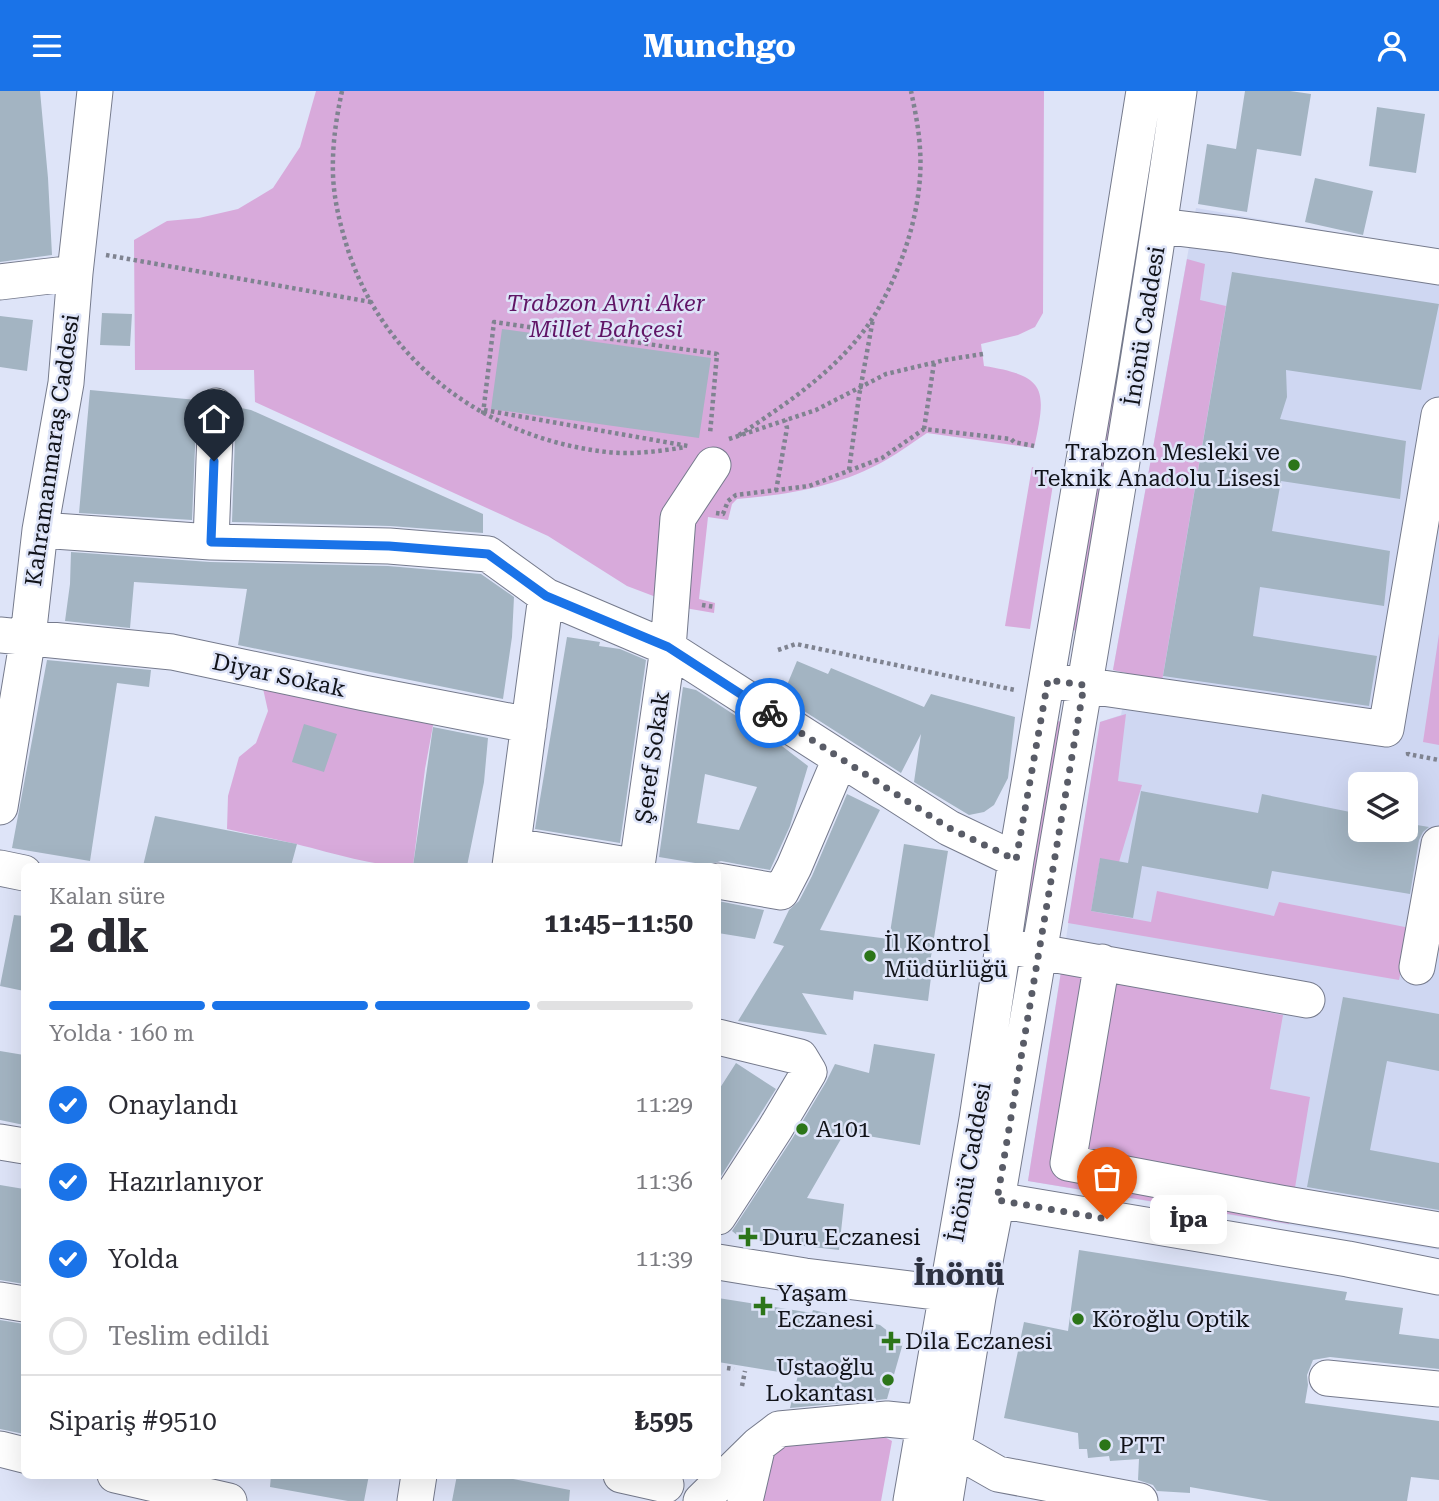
<!DOCTYPE html>
<html lang="tr">
<meta charset="utf-8">
<style>
body{margin:0;font-family:"Roboto Serif",serif;background:#f2f2f3;color:#2b2b33;height:100vh;display:flex;flex-direction:column;font-size:26px;white-space:nowrap}
*{box-sizing:border-box;margin:0}
p{font-size:23px;color:#7c7c81}
.icon{flex:none;width:38px;height:38px;fill:none;stroke:currentColor;stroke-width:2;stroke-linecap:round;stroke-linejoin:round}
.map{position:relative;flex:1;overflow:hidden}
.panel{position:absolute;left:21px;top:772px;width:700px;height:616px;display:flex;flex-direction:column;background:#fff;border-radius:10px;box-shadow:0 7px 28px #0002}
.panel>*{flex:none}
.tools{position:absolute;left:1348px;top:681px;display:grid;gap:14px}
.tools a{display:grid;place-items:center;width:70px;height:70px;border-radius:10px;background:#fff;box-shadow:0 7px 28px #0002;font-size:35px}
.pin{position:absolute;display:grid;place-items:center;width:60px;height:60px;color:#fff;margin:-72px -30px;border-radius:50% 50% 50% 0;rotate:-45deg;box-shadow:0 0 7px #0007}
.pin .icon{rotate:45deg}
.courier{position:absolute;display:grid;place-items:center;width:70px;height:70px;margin:-35px;border:5px solid #1a73e8;border-radius:50%;background:#fff;color:#222;box-shadow:0 2px 9px #0007}
.bubble{position:absolute;height:49px;border-radius:10px;background:#fff;box-shadow:0 7px 28px #0002;font-size:23px;font-weight:700;line-height:49px;text-align:center}
.overview em{font-style:normal;font-weight:700}
.overview div{display:flex;flex-direction:column-reverse}
.overview{display:flex;align-items:center;justify-content:space-between;height:119px;padding:0 28px}
h1{font-size:46px;font-weight:700;line-height:52px}
.bar{display:grid;grid-template-columns:repeat(4,1fr);gap:10px 7px;align-content:center;height:84px;padding:0 28px}
.bar i{height:9px;border-radius:5px;background:#e1e1e2}
.bar .current{background:#1a73e8}
.bar p{grid-column:span 4}
.line{display:flex;align-items:center;gap:18px;padding:0 28px;border-top:2px solid #e1e1e2}
.line div{flex:1}
ol{padding:0 28px;list-style:none}
li{display:flex;align-items:center;gap:21px;height:77px}
li p{margin-inline-start:auto}
li .icon{padding:7px;border-radius:50%;background:#1a73e8;color:#fff;stroke-width:4}
li:last-child{color:#7c7c81}
li i{width:38px;height:38px;border:4px solid #e1e1e2;border-radius:50%}
header{display:flex;justify-content:space-between;align-items:center;height:91px;padding:0 28px;background:#1a73e8;color:#fff;font-size:32px;font-weight:700}
.map>svg:first-child{display:block}
.built{fill:#cfd7f2;fill-rule:evenodd}
.green{fill:#d8aadb}
.building{fill:#a3b4c2;fill-rule:evenodd}
.lines{fill:none;stroke-linecap:round;stroke-linejoin:round}
.minor-casing{stroke:#757a8c;stroke-width:37}
.path{stroke:#7f8390;stroke-width:4.5;stroke-dasharray:3.5 3.5;stroke-linecap:butt}
.minor{stroke:#fff;stroke-width:35}
.done{stroke:#595c67;stroke-width:7;stroke-dasharray:0 12.6}
.route{stroke:#1a73e8;stroke-width:9}
.poi-dot{fill:#2c7519;stroke:#dee4f8;stroke-width:2.5}
.labels{text-anchor:middle;stroke-width:5;stroke-linejoin:round;paint-order:stroke}
.park-label{font-size:23px;font-style:italic;fill:#601566;stroke:#dee4f8}
.street-label{font-size:23px;fill:#111319;stroke:#dee4f8}
.poi-label{font-size:23px;fill:#111319;stroke:#dee4f8;text-anchor:start}
.district-label{font-size:30px;font-weight:bold;fill:#2e3241;stroke:#dee4f8}
</style>
<header><svg class="icon" aria-label="menu" viewBox="0 0 24 24"><path d="M4 6h16M4 12h16M4 18h16"/></svg>Munchgo<svg class="icon" aria-label="person" viewBox="0 0 24 24"><circle cx="12" cy="8" r="4"/><path d="M4 21q1-7 8-7t8 7"/></svg></header>
<div class="map">
<svg width="1439" height="1410" viewBox="0 0 1439 1410">
<rect width="100%" height="100%" fill="#dee4f8"/>
<path class="built" d="M1196 117 1439 159V1159L1028 1090 1100 631 1121 624 1129 583 1113 579ZM1360 693H1405V738H1360Z"/>
<path class="green" d="M316 0H1044L1043 222 1035 236 1018 244 981 253 984 275C1047 285 1047 298 1034 357L927 342C913 351 900 361 886 369 841 395 788 404 737 408L732 413 728 429 708 426 699 508 715 512 714 522 685 517 627 495 548 445 255 311 254 279H135L134 149 167 130 199 127 238 118 273 97 300 56Z
M1155 0H1165L1077 540 1069 538Z
M1187 168 1205 173 1200 209 1226 215 1162 590 1113 579Z
M1032 376 1054 387 1030 538 1005 535Z
M1439 543V654L1423 651Z
M262 593 434 629 425 678 413 775C370 775 337 763 296 753 273 748 250 743 227 738L228 705 239 666 256 652 268 620Z
M1126 623 1118 690 1142 694 1119 771 1100 768 1091 820 1151 831 1157 800 1274 825 1279 811 1410 837 1399 889 1068 832 1100 631Z
M1055 629 1061 631 1028 829 1019 828Z
M1061 881 1283 924 1270 998 1310 1006 1289 1133 1028 1090Z
M870 1338 892 1350 881 1410H755L761 1381 779 1356Z"/>
<path class="building" d="M0 0H40L48 87 52 164 0 171Z
M1245 0H1290L1311 3 1301 65 1257 58 1247 121 1198 113 1207 53 1236 58Z
M1377 16 1425 23 1416 82 1369 75Z
M1315 87 1373 100 1363 144 1305 131Z
M1232 181 1439 213 1421 299 1286 279 1287 306 1280 328 1406 350 1400 408 1281 390 1272 440 1390 460 1384 515 1260 496 1253 545 1377 565 1369 615 1163 585Z
M102 222 132 223 130 255 100 254Z
M0 225 33 229 27 280 0 276Z
M502 238 711 267 699 347 491 318Z
M90 299 197 309 192 429 79 422Z
M236 316 251 319 483 423V442L390 435 232 431Z
M71 461 210 471 388 475 481 483 514 506 512 546 503 608 238 554 247 498 134 491 130 537 65 530 70 493Z
M567 546 600 551 599 555 620 558 646 569 620 752 535 738Z
M47 569 151 579 149 596 117 592 90 770 12 757Z
M797 570 828 583 831 577 924 616 931 603 1015 626 1008 687 994 714 984 721 969 724 914 691 921 643 901 682 782 606Z
M683 596 696 599 778 652 808 675 790 735 770 779 721 770 707 774 659 766ZM705 683 757 696 739 739 697 732Z
M304 633 337 643 324 681 292 671Z
M433 636 488 647 484 691 467 775H413Z
M1141 700 1258 722 1262 703 1360 723V738H1405V732L1429 736 1423 741 1419 749 1410 803 1272 780 1268 798 1142 775 1133 827 1091 820 1100 767 1128 772Z
M847 703 880 719 820 839 889 848 904 753 948 760 929 878H932L928 910 854 900 853 909 802 902 827 944 738 930 784 855 773 852 789 819 799 810 812 785Z
M155 725 297 753 291 775H143Z
M718 810 764 819 755 848 718 842Z
M14 824 24 825V900L0 895Z
M1343 906 1439 923V980L1387 970 1370 1059 1439 1072V1119L1307 1096Z
M874 953 935 963 920 1054 845 1041 807 1107 844 1113 839 1159 742 1148 732 1140 792 1048 826 991 835 973 869 982Z
M0 960 24 964V1034L0 1029Z
M736 972 776 998 718 1090V1000Z
M0 1094 24 1098V1193L0 1189Z
M1079 1159 1347 1201 1345 1209 1403 1217 1399 1243 1439 1248V1278L1330 1266 1313 1269 1307 1284 1308 1294 1305 1312 1439 1330V1389L1411 1386 1407 1410H1270L1190 1396V1402L1157 1400 1153 1394 1138 1389 1139 1368 1110 1370 1109 1365 1088 1367 1087 1358H1079L1078 1342 1004 1327 1024 1231 1068 1240Z
M718 1207 812 1222 813 1219 880 1234 903 1252 887 1308 790 1317 798 1284 718 1271Z
M0 1229 24 1233V1343L0 1338Z
M271 1384H369L364 1410H348L270 1396Z
M457 1384H492L570 1399 569 1410H452Z"/>
<g class="lines">
<g class="minor-casing">
<path id="minor" d="M1160 135 1234 144 1439 176
M0 191 75 182
M40 439 211 451 389 455 488 463 546 505 668 557 949 737 1016 769
M211 451 216 315
M0 544 172 561 364 602 529 634
M1061 591 1386 638 1439 324
M0 716 28 546 40 439 66 292 75 182 95 0
M514 755 633 775
M510 775 546 505
M637 775 668 557 678 427 713 374
M0 777 24 782
M718 790 781 801 794 776 840 668
M1017 857 1307 909
M1102 871 1068 1072 1280 1112 1439 1139
M1417 876 1439 753
M718 946 800 966 809 981 775 1038 718 1126
M0 1051 24 1055
M997 1109 1348 1168 1439 1186
M718 1171 805 1185 967 1205
M0 1209 24 1213
M1327 1287 1439 1298
M0 1358 24 1364
M115 1384 229 1410
M621 1384 666 1394
M415 1410 419 1384
M701 1410 758 1354 779 1338 887 1328 926 1332 954 1358 998 1383 1140 1410
M745 1410 758 1354
M911 1410 977 1028 1016 769 1100 275 1144 0
M945 1410 978 1206 997 1109C1059 739 1126 371 1179 0"/>
</g>
<path class="path" d="M342 0C336 28 332 55 333 84 334 111 341 137 349 162 387 275 490 348 607 361 633 364 661 360 686 356
M106 164 371 211
M484 319 688 355
M483 323 494 231 717 263 710 343
M924 338 934 272
M739 344C788 312 842 276 874 225 903 178 924 113 920 58 919 39 915 19 911 0
M729 348 816 319 886 283 945 269 983 263
M849 379 859 305 873 228
M776 400 787 337 785 329
M716 422 723 423 728 410 736 404 809 395 882 367 924 338 1011 348 1014 351 1034 355
M702 514 715 516
M778 559 796 553 1015 599
M1408 661V663L1439 669
M727 1277 734 1278
M742 1295 745 1280"/>
<use href="#minor" class="minor"/>
</g>
<g class="lines">
<path class="done" d="M770 622 949 737 1016 769 1048 589 1084 594 997 1109 1107 1128"/>
<path class="route" d="M214 370 211 451 389 455 488 463 546 505 668 556 770 622"/>
</g>
<g class="poi-dot">
<circle cx="1294" cy="374" r="7"/>
<circle cx="870" cy="865" r="7"/>
<circle cx="802" cy="1038" r="7"/>
<path d="M744.5 1135.5h7v7h7v7h-7v7h-7v-7h-7v-7h7z"/>
<path d="M759.5 1204.5h7v7h7v7h-7v7h-7v-7h-7v-7h7z"/>
<circle cx="1078" cy="1228" r="7"/>
<path d="M887.5 1239.5h7v7h7v7h-7v7h-7v-7h-7v-7h7z"/>
<circle cx="888" cy="1289" r="7"/>
<circle cx="1105" cy="1354" r="7"/>
</g>
<g class="labels">
<g class="park-label">
<text x="606" y="220">Trabzon Avni Aker<tspan x="606" dy="26">Millet Bahçesi</tspan></text>
</g>
<g class="street-label">
<text transform="translate(1144 235) rotate(-81)" y="8">İnönü Caddesi</text>
<text transform="translate(52 359) rotate(-82)" y="8">Kahramanmaraş Caddesi</text>
<text transform="translate(279 584) rotate(12)" y="8">Diyar Sokak</text>
<text transform="translate(652 666) rotate(-82)" y="8">Şeref Sokak</text>
<text transform="translate(969 1071) rotate(-80)" y="8">İnönü Caddesi</text>
</g>
<g class="poi-label">
<text x="1280" y="369" text-anchor="end">Trabzon Mesleki ve<tspan x="1280" dy="26">Teknik Anadolu Lisesi</tspan></text>
<text x="884" y="860">İl Kontrol<tspan x="884" dy="26">Müdürlüğü</tspan></text>
<text x="816" y="1046">A101</text>
<text x="762" y="1154">Duru Eczanesi</text>
<text x="777" y="1210">Yaşam<tspan x="777" dy="26">Eczanesi</tspan></text>
<text x="1092" y="1236">Köroğlu Optik</text>
<text x="905" y="1258">Dila Eczanesi</text>
<text x="874" y="1284" text-anchor="end">Ustaoğlu<tspan x="874" dy="26">Lokantası</tspan></text>
<text x="1119" y="1362">PTT</text>
</g>
<g class="district-label">
<text x="959" y="1194">İnönü</text>
</g>
</g>
</svg>
<div class="tools">
<a><svg class="icon" aria-label="layers" viewBox="0 0 24 24"><path d="M12 4l9 5-9 5-9-5zM3 14l9 5 9-5"/></svg></a>
</div>
<div class="pin" style="left:1107px;top:1128px;background:#ea580c"><svg class="icon" aria-label="bag" viewBox="0 0 24 24"><path d="M5 8h14l-1 12H6zM9 8a3 3 0 0 1 6 0"/></svg></div>
<div class="pin" style="left:214px;top:370px;background:#1f2937"><svg class="icon" aria-label="home" viewBox="0 0 24 24"><path d="M3 11l9-7 9 7M6 9v11h12V9"/></svg></div>
<div class="courier" style="left:770px;top:622px"><svg class="icon" aria-label="bike" viewBox="0 0 24 24"><circle cx="6" cy="16" r="4"/><circle cx="18" cy="16" r="4"/><path d="M6 16l4-8h5l3 8M10 8l3 8H6M13 5h3"/></svg></div>
<div class="bubble" style="left:1150px;top:1104px;width:77px">İpa</div>
<section class="panel">
<div class="overview"><div><h1>2 dk</h1><p>Kalan süre</p></div><em>11:45–11:50</em></div>
<div class="bar"><i class="current"></i><i class="current"></i><i class="current"></i><i></i><p>Yolda · 160 m</p></div>
<ol>
<li><svg class="icon" aria-label="check" viewBox="0 0 24 24"><path d="M5 12l5 5 9-10"/></svg>Onaylandı<p>11:29</p></li>
<li><svg class="icon" aria-label="check" viewBox="0 0 24 24"><path d="M5 12l5 5 9-10"/></svg>Hazırlanıyor<p>11:36</p></li>
<li><svg class="icon" aria-label="check" viewBox="0 0 24 24"><path d="M5 12l5 5 9-10"/></svg>Yolda<p>11:39</p></li>
<li><i></i>Teslim edildi</li>
</ol>
<div class="line" style="height:91px"><div>Sipariş #9510</div><b>₺595</b></div>
</section>
</div>
